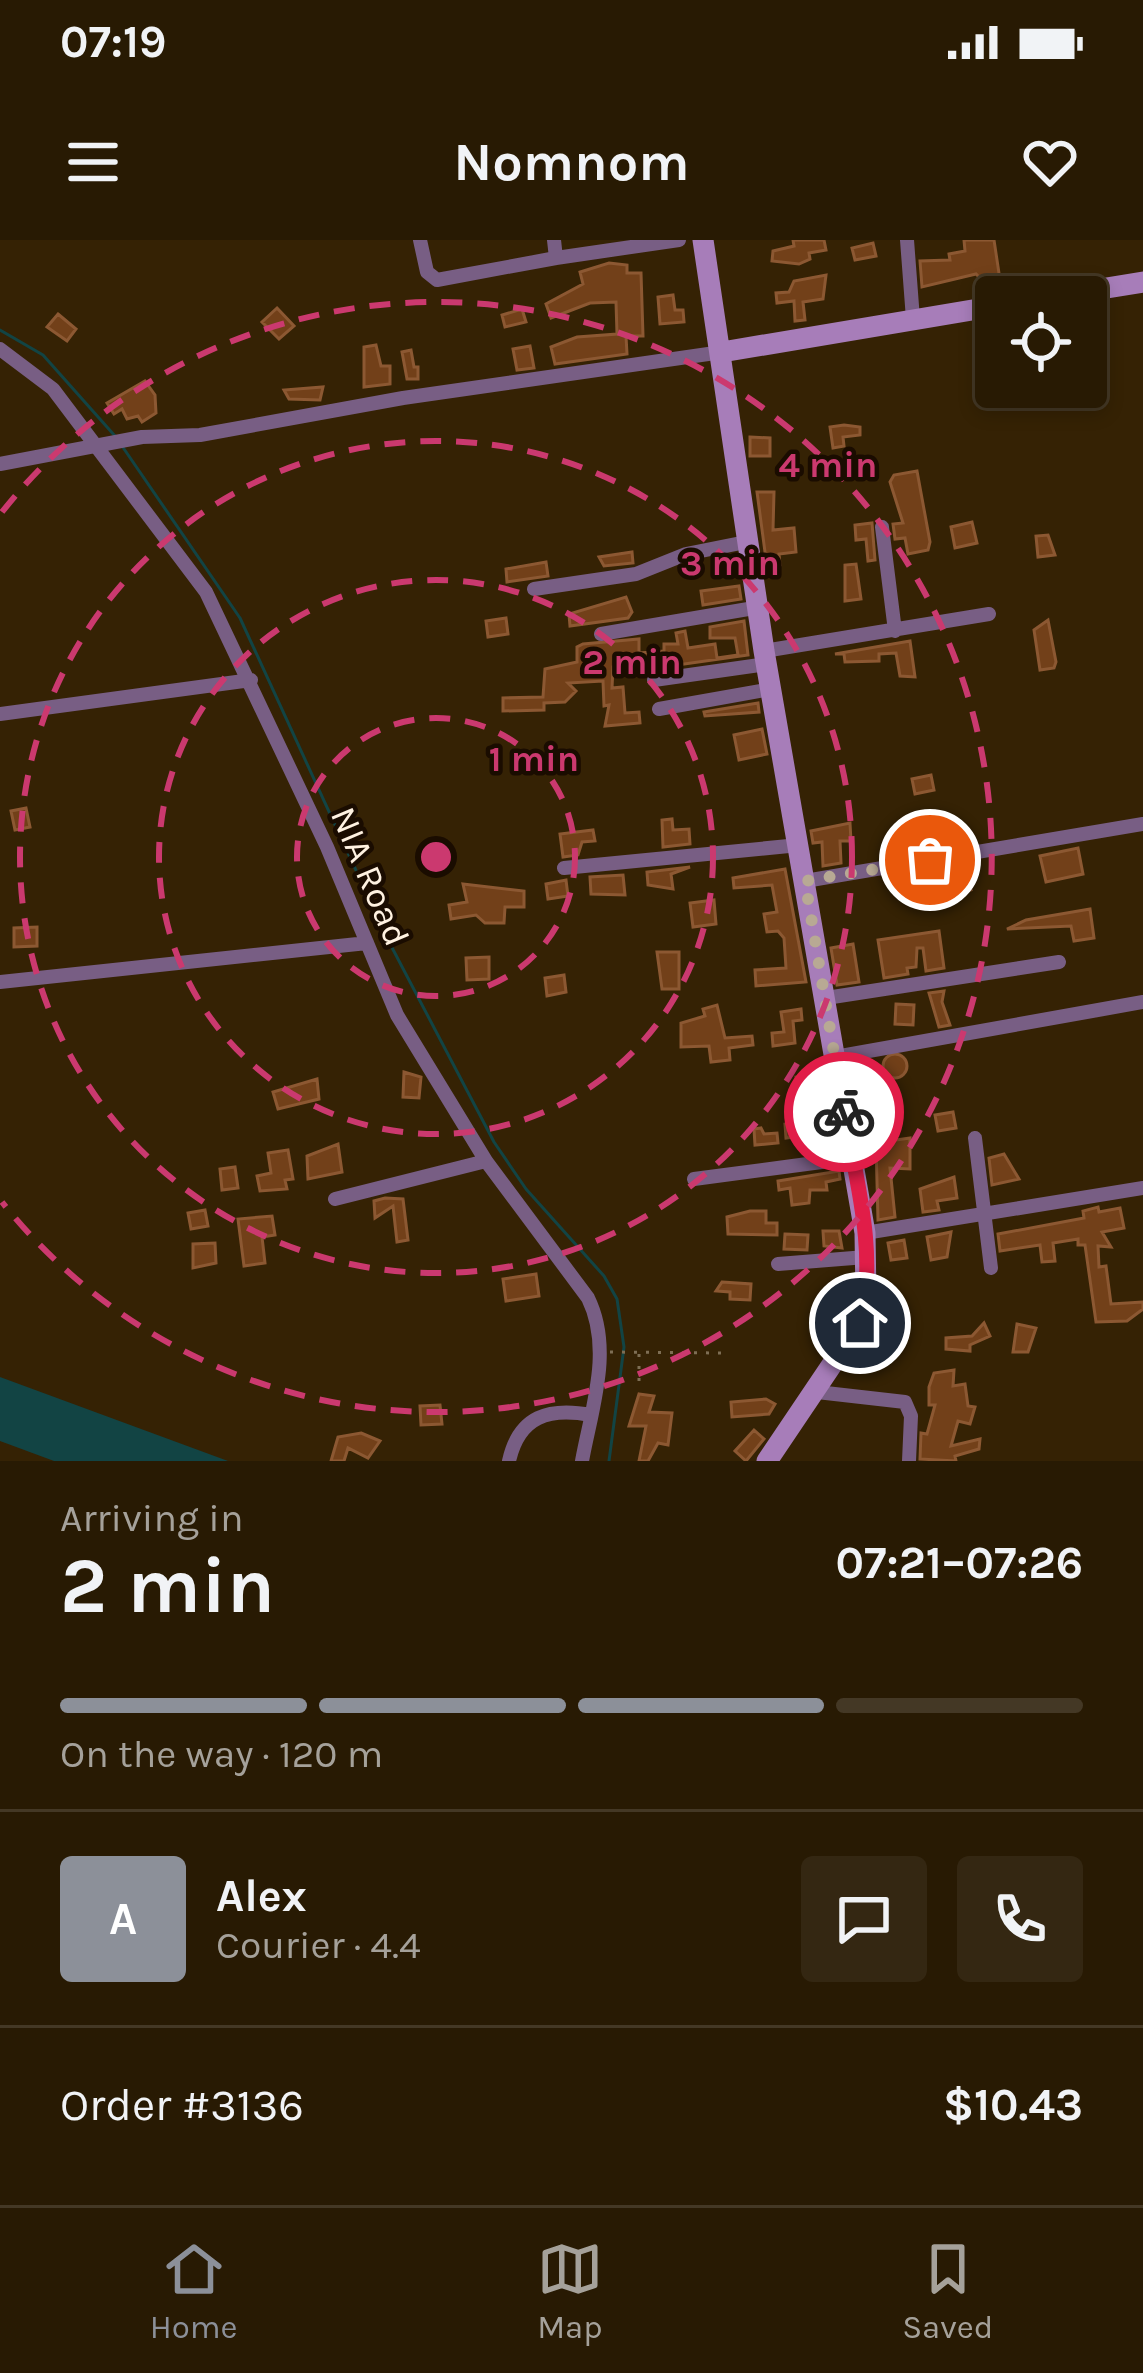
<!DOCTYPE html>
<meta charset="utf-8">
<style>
body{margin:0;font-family:Karla,sans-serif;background:#342712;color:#f1f3f6;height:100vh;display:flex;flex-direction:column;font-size:45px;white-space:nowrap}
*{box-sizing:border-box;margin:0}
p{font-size:39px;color:#a5a19a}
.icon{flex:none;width:66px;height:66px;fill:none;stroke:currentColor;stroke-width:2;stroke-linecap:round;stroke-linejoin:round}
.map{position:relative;height:1221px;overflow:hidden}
.side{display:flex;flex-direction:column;background:#281a03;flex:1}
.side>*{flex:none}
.buttons{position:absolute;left:975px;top:36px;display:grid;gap:24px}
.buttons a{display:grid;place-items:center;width:132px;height:132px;border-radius:12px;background:#281a03;box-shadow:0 6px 18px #0003,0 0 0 3px #443825;font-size:60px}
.pin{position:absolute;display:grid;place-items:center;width:102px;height:102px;color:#fff;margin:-51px;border:6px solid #fff;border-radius:50%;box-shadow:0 3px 12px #0007}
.courier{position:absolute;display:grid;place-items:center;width:120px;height:120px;margin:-60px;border:9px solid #e11d48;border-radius:50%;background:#fff;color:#222;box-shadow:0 3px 15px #0007}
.headline em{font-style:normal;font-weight:700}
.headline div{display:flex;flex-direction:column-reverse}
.headline{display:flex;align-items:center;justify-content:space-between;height:204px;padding:0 60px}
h1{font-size:78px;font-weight:700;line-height:90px}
.bar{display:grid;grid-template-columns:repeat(4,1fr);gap:18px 12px;align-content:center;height:144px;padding:0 60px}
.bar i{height:15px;border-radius:9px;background:#443825}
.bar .active{background:#8c9099}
.bar p{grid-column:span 4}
.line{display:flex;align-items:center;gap:30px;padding:0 60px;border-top:3px solid #443825}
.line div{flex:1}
.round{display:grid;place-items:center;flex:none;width:126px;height:126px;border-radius:12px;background:#342712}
.status{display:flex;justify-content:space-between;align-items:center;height:84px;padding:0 60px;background:#281a03;direction:ltr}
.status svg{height:33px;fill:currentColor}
header{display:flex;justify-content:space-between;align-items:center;height:156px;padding:0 60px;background:#281a03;font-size:54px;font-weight:700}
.dock{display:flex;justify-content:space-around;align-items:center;height:168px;border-top:3px solid #443825;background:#281a03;font-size:33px;color:#a5a19a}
.dock a{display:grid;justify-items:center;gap:6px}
.dock .active{color:#8c9099}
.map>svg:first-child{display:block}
.water{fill:#124444}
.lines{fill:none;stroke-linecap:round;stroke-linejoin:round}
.stream{stroke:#124444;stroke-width:3}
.building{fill:#724019;stroke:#8c5832;stroke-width:3}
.path{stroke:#7e6e54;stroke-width:3;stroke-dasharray:3 9;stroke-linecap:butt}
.minor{stroke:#785e84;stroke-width:14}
.secondary{stroke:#a77db9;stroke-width:21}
.done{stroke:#b8a994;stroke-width:12;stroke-dasharray:0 21.6}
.route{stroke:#e11d48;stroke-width:15}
.ring{fill:none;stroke:#cb396f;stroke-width:6;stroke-dasharray:21 15}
.labels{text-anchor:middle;stroke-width:9;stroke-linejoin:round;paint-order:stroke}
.street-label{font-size:36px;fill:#fff2e1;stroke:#1a0c00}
.centre{fill:#cb396f;stroke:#1a0c00;stroke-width:6}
.ring-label{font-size:36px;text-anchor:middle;font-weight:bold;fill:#cb396f;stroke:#1a0c00;stroke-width:9;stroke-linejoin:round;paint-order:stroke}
</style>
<div class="status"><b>07:19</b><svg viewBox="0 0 49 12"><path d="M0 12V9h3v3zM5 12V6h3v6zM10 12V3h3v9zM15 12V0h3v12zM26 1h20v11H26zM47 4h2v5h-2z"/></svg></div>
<header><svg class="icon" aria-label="menu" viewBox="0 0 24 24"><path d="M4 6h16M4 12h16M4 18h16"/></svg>Nomnom<svg class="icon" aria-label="heart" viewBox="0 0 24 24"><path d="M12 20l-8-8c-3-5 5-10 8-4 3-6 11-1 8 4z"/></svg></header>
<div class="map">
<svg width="1143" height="1221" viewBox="0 0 1143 1221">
<rect width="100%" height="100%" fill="#352204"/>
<path class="water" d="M0 1137 228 1221H54L0 1201Z"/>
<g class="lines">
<path class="stream" d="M0 90 43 115 115 196
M122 206 240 378 388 700 494 902 526 949 604 1036 617 1059 624 1107 609 1221"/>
</g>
<path class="building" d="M793 0H824L826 10 809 13 810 19 799 24 772 21 773 11 794 6Z
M964 0H994L1000 40 984 42 976 34 922 47 920 21 950 20 949 14 965 11Z
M873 3 876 16 855 20 852 8Z
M609 23 627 25V33H641L643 96H626L627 114 555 124 551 107 577 97 617 94 616 62 590 63 551 78 546 64 583 44 580 32Z
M826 35 823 59 803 62 805 80 795 81 794 61 777 63 776 53 789 52 794 41Z
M673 55 675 70H683L684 82 660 84 658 57Z
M277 68 294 86 279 99 262 82Z
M522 69 526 82 505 87 502 75Z
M58 74 76 89 67 101 47 87Z
M376 105 381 126H390V144L364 147V107Z
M530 106 534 128 517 130 513 109Z
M411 110 414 127H418V139H407L402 112Z
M145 141 155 155 156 173 142 182 138 176 127 179 122 169 114 174 107 163Z
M323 147 320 160 289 159 284 150Z
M844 185 860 187V195L843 197 844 206 833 208 830 187Z
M750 197 770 198V216H750Z
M917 231 930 302 928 310 908 314 905 298 895 299 893 284 903 283 890 242 894 235Z
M757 252H774L773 290 794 288 796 312 779 314 780 325 767 327Z
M972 282 977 303 955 308 951 287Z
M872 283 875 320 868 321 866 299 856 300 855 285Z
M1048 295 1055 315 1038 317 1036 296Z
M632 312 633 323 604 326 599 317Z
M546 322 548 336 507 342 506 329Z
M856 324 861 359 845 361V325Z
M739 346 741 359 703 365 701 351Z
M626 357 632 372 628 378 570 386 569 374Z
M506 378 508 394 488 397 486 381Z
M1048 380 1056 422 1054 428 1040 430 1034 390Z
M744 381 748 415 663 427H613L612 448 623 447 625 473 639 472 640 483 605 486 609 465 604 466 603 441 568 443 576 451 565 462 544 463V470L503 471V458L543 457 545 429 577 422V407L583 404 639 399V413L664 411V404H678L676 393 685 391 688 408 715 404 717 418 738 415 735 398H710V387Z
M910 401 915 437 900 436 896 413 879 414V421L845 422 844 414H835Z
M758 463 759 472 705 476 704 472Z
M762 489 767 514 739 520 734 495Z
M931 535 934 550 915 554 912 539Z
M26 568 30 587 15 590 11 571Z
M672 579 673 590 689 589 690 604 663 607 662 580Z
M850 583 851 601H840L841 623 823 626 822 602 813 603 811 591Z
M593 590 595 601 582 602 578 615 563 617 560 594Z
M1078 608 1083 634 1046 642 1040 616Z
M690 627 671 634 673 649 648 645 647 632Z
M960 628 971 650 948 658 932 642Z
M785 629 806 742 756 746 755 730 786 728 784 698 778 691 767 692 764 674 777 672 772 645 734 648 733 638Z
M623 635 625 655 591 654 590 637Z
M566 640 568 656 548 659 546 644Z
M463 644 524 651V667H505L504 683H485L476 675 451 679 449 665 467 662Z
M714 660 716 684 693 687 690 663Z
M1090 669 1094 698 1074 701 1071 686 1007 689 1026 680Z
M37 687V706L14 707V688Z
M939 691 944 728 926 731 923 708H917L916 727 907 728 908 734 884 738 878 700Z
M853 704 859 742 837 745 831 708Z
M657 712H679V749H662Z
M489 717V739L467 740 466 718Z
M564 735 566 752 547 756 545 738Z
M944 751 942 762 950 785 939 787 929 753Z
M896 764 914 765 913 785 895 784Z
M717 765 725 798 752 796 753 805 729 808 730 820 711 822 709 806 681 807V783L705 776 703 769Z
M801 769 802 780 793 781 795 803 773 806 772 793 784 792 781 772Z
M883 826a12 12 0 1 1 24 0a12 12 0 1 1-24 0Z
M404 832 421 837 419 858 403 857Z
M820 835 821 856 798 858 796 837Z
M317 839 319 859 278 869 273 852Z
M895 855 898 871 889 873V901L910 898V929L890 928 895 977 878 980 876 904 865 902 862 874 879 875 876 858Z
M953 872 956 888 938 891 935 875Z
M830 880 832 892 786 898 785 884Z
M761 888 764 894 777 893 778 903 755 905 754 889Z
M338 904 342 932 308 939 307 916Z
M288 910 293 939 285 940 287 949 260 951 257 936 271 933 268 913Z
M1004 914 1019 939 992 945 989 918Z
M235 927 238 948 222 950 220 929Z
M839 931 840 939 826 942 827 950H810L809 963 792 965 790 948 779 950 778 941Z
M954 937 957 958 937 961 939 970 923 972 920 949Z
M385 958 403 959 408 1000 397 1002 393 966 375 978 374 961Z
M1098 967 1099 972 1120 968 1124 988 1102 992 1111 1007 1098 1006 1099 1027 1106 1026 1111 1064 1143 1062V1069L1127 1081 1096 1082 1085 1005H1078V999L1053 1003 1055 1021 1042 1022 1040 1005 1000 1011 998 994 1084 978 1083 971Z
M205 970 208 986 191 989 188 973Z
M750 971H766V983H777V995L728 994 727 977Z
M272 976 275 995 262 997 265 1023 244 1026 238 979Z
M823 991H839L842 1008 824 1006Z
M951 992 947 1017 931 1020 927 997Z
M785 994 808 995 807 1010 784 1009Z
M904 1000 907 1018 891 1020 888 1003Z
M215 1003 216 1023 193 1028V1004Z
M536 1034 539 1056 506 1061 503 1039Z
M722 1042 751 1044 750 1060 730 1059V1052L716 1051Z
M984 1083 990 1096 970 1105V1111L946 1109V1098L972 1096Z
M1017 1084 1036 1088 1028 1112H1013Z
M874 1092H884V1103L892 1107 888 1117 868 1108Z
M954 1130 953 1146 965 1144 968 1166 975 1167 970 1184 958 1181 951 1206 980 1199 979 1209 955 1216 956 1221 920 1219 921 1193 927 1194 935 1165H929V1147L934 1133Z
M639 1154 654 1156 649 1172 672 1173 668 1205 658 1203 648 1221H639L646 1186H629Z
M766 1159 775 1164 769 1174 732 1177 731 1162Z
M440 1165 442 1184 421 1185 420 1166Z
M754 1190 764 1199 746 1221 735 1211Z
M361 1193 380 1201 368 1218 348 1208 344 1221H331L338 1197Z"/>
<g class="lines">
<path class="path" d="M610 1112 721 1113
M639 1114V1141"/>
<path class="minor" d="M420 0 427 32 437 40 556 18
M554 0 556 18 679 0
M907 0 913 79
M0 109 53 149 206 352 327 607 397 775 486 921 588 1058C613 1109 592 1167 582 1221
M0 224 142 197 200 195 403 158 722 112
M882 287 895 391
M534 349 636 334 686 314 751 301
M601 394 760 367
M764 411 989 374
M654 440 767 424
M659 469 771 449
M0 474 251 440
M564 628 799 605
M805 641 1143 584
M0 742 367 703
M826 758 1059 722
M835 817 1143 762
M975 898 991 1028
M694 939 852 918
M335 959 486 921
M865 993 1143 948
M778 1024 866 1017
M817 1152 905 1162 911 1176 909 1221
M509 1221C519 1176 549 1167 591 1175"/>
<path class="secondary" d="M703 0 764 411 865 993 866 1058 860 1083 767 1221
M1051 57 1143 42
M722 112 996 66"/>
</g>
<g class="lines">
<path class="done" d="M844 872 805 641 930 620"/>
<path class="route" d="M844 872C856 940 878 1014 860 1083"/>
</g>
<g class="ring">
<circle cx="436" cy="617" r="139"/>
<circle cx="436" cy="617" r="277"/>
<circle cx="436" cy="617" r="416"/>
<path d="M2 272A555 555 0 1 1 2 962"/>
</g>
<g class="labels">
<g class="street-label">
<text transform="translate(371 636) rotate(67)" y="13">NIA Road</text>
</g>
</g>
<circle cx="436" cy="617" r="18" class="centre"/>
<g class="ring-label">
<text x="828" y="237">4 min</text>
<text x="730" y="335">3 min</text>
<text x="632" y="434">2 min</text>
<text x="534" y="531">1 min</text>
</g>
</svg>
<div class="buttons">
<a><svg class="icon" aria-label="locate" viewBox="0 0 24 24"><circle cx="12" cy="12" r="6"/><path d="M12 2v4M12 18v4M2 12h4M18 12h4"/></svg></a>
</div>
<div class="pin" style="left:930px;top:620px;background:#ea580c"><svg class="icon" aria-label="bag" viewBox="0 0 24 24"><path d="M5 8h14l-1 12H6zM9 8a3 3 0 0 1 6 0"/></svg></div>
<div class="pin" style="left:860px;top:1083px;background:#1f2937"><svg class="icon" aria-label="home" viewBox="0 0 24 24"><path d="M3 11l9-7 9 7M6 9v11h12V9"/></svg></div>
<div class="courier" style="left:844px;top:872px"><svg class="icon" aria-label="bike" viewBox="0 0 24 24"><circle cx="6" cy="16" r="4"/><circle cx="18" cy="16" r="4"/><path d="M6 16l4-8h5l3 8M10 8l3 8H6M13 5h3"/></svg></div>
</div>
<section class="side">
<div class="headline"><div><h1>2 min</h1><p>Arriving in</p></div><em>07:21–07:26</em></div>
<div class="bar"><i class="active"></i><i class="active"></i><i class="active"></i><i></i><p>On the way · 120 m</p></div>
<div class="line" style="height:216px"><b class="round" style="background:#8c9099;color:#fff">A</b><div><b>Alex</b><p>Courier · 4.4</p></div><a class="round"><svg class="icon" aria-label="chat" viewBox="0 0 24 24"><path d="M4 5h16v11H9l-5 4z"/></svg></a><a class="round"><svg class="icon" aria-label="phone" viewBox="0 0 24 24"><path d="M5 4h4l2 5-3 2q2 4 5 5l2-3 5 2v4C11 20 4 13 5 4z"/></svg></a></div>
<div class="line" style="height:156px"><div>Order #3136</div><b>$10.43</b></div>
</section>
<nav class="dock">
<a class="active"><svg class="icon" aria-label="home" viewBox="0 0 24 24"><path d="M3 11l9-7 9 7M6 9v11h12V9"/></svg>Home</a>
<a><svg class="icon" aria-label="map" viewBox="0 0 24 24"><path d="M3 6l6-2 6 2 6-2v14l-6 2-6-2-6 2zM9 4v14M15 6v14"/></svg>Map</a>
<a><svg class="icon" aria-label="saved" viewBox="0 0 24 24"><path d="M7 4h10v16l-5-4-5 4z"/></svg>Saved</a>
</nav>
